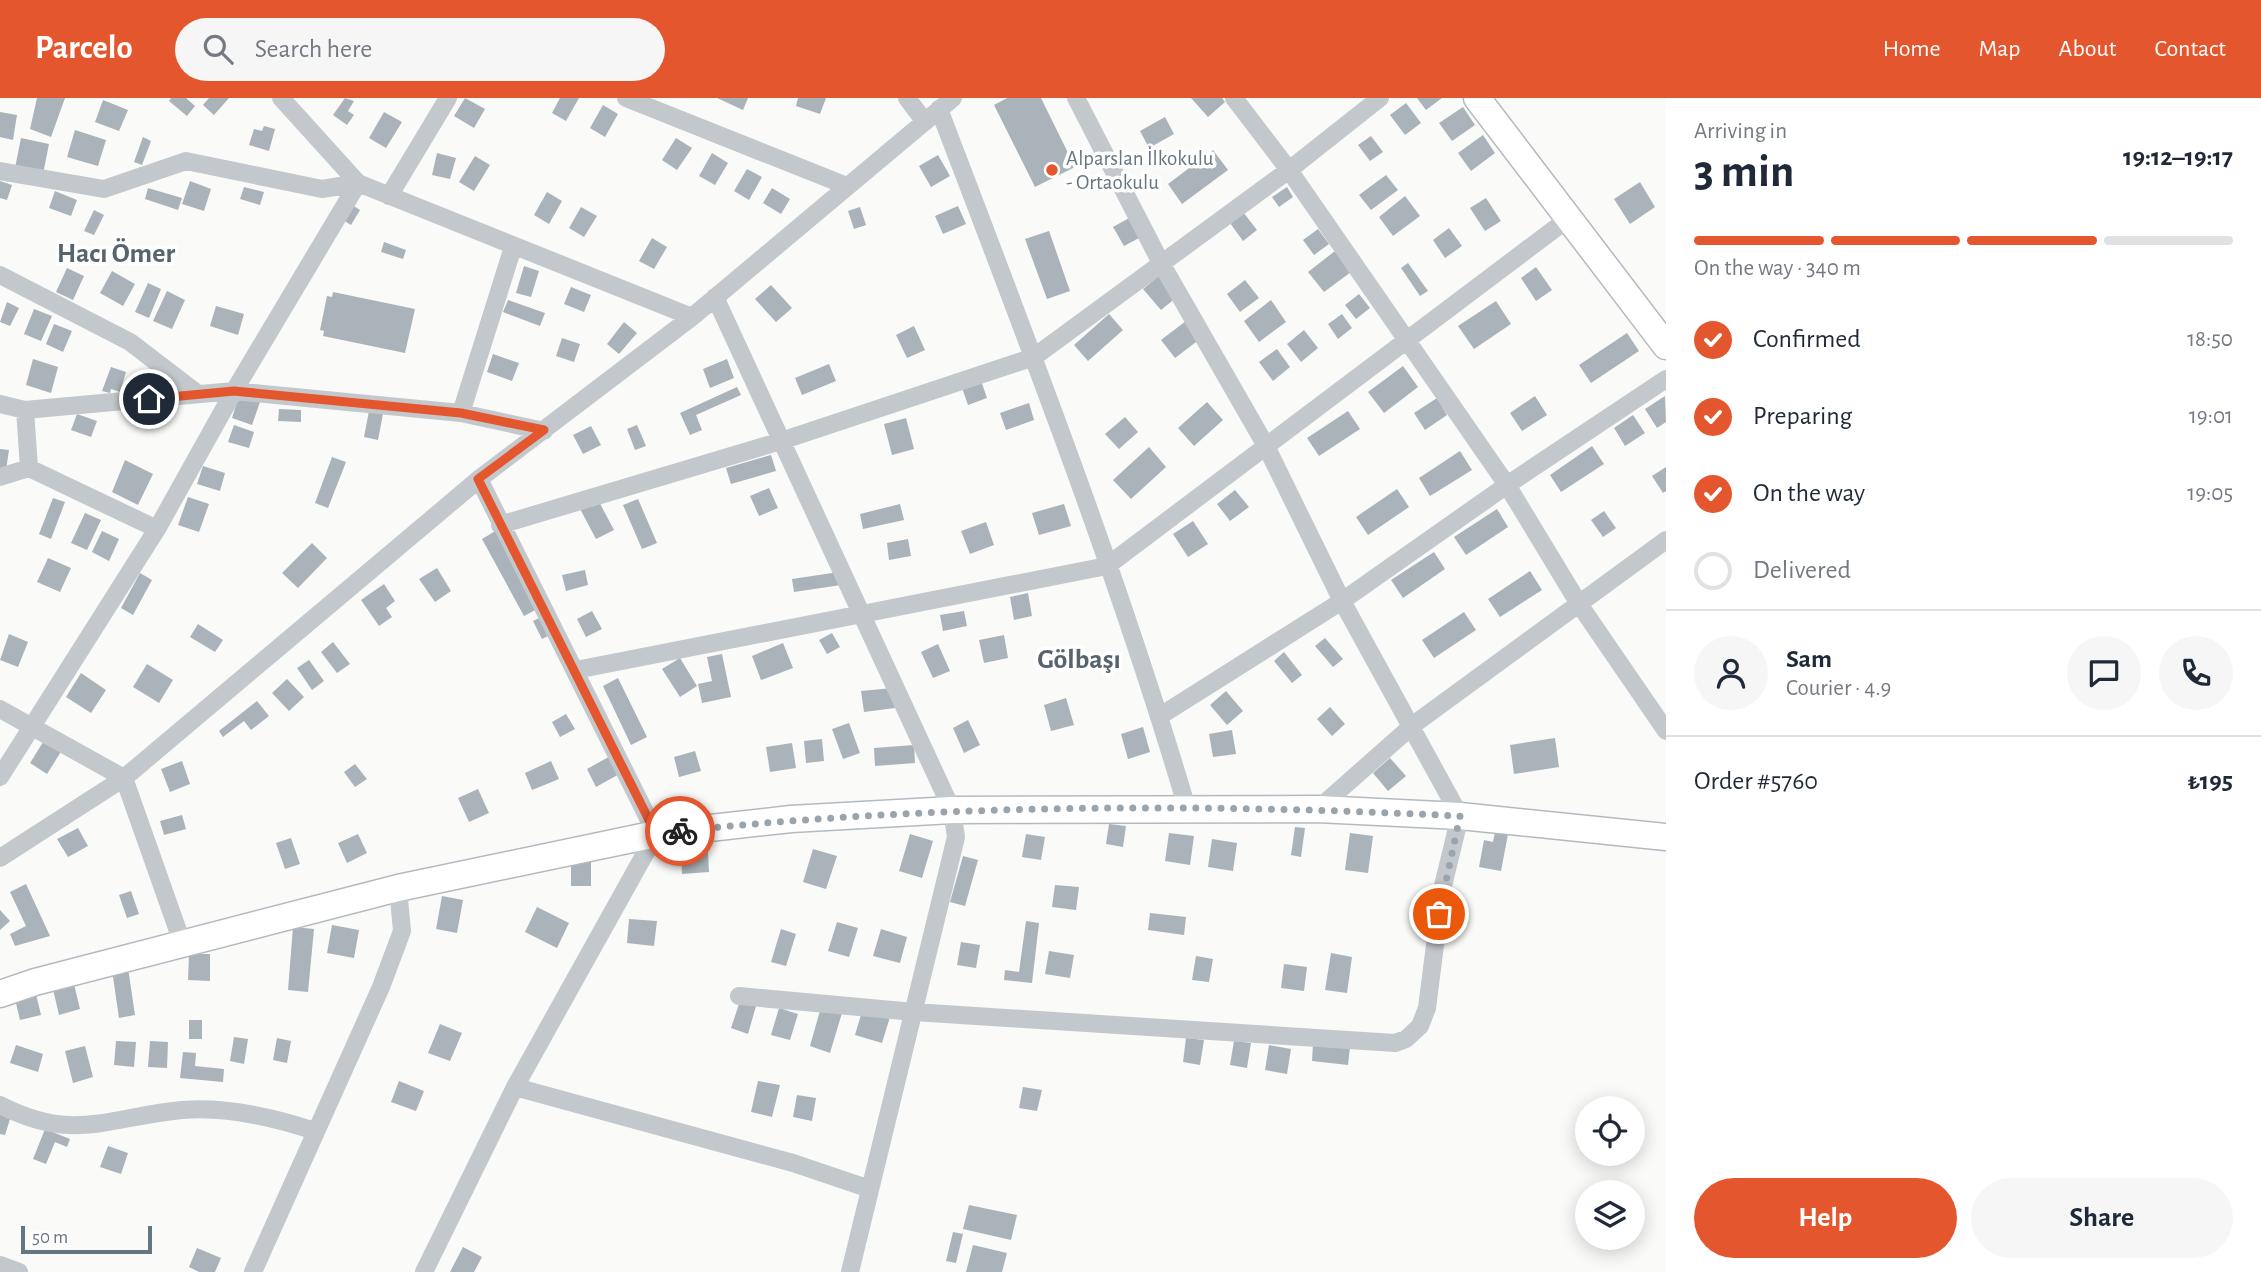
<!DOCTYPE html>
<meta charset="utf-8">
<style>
body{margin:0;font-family:"Alegreya Sans",sans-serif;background:#f6f6f7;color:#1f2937;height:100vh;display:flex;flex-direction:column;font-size:26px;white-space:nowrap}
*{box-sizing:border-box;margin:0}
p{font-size:23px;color:#747a83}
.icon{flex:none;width:38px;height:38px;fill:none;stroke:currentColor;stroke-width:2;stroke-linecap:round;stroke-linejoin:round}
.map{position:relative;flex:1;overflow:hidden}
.drawer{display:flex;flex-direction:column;background:#fff;width:595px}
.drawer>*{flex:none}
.fabs{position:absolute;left:1575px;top:998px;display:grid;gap:14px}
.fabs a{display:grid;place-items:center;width:70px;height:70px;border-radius:50%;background:#fff;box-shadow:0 4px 18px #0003;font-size:35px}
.scale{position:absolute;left:21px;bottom:18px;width:131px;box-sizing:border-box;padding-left:7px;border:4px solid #657683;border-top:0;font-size:19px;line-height:24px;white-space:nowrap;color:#657683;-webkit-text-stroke:5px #fff;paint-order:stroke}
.pin{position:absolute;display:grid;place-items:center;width:60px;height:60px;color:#fff;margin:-30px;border:4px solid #fff;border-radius:50%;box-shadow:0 2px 7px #0007}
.courier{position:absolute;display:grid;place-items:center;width:70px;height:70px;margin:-35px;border:5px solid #e4572e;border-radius:50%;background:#fff;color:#222;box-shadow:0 2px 9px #0007}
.overview em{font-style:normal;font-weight:700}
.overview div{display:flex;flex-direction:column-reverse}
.overview{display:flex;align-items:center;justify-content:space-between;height:119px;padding:0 28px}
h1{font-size:46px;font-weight:700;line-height:52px}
.bar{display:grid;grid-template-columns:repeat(4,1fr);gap:10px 7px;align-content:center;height:84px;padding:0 28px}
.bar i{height:9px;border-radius:5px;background:#e0e1e3}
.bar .selected{background:#e4572e}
.bar p{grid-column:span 4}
.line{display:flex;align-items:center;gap:18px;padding:0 28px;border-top:2px solid #e0e1e3}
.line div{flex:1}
.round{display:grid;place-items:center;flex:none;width:74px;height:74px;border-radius:37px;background:#f6f6f7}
ol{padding:0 28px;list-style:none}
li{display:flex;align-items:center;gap:21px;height:77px}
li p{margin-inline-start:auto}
li .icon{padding:7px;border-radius:50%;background:#e4572e;color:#fff;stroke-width:4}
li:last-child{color:#747a83}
li i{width:38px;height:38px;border:4px solid #e0e1e3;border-radius:50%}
.button{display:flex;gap:14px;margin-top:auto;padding:14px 28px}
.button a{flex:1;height:80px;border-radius:42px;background:#e4572e;color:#fff;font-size:28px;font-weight:700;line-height:80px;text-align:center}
.button a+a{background:#f6f6f7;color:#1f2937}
header{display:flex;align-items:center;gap:42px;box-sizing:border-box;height:98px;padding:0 35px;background:#e4572e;color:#fff}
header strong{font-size:33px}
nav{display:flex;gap:38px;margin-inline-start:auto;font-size:24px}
.search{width:490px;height:63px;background:#f6f6f7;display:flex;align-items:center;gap:18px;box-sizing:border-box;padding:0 24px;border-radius:38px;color:#747a83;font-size:26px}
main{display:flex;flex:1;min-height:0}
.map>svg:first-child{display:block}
.building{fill:#aab3b9}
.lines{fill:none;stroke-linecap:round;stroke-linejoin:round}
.secondary-casing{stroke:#b3babf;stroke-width:29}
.street{stroke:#c3c8cc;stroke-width:18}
.secondary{stroke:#fff;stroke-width:26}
.done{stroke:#99a4ac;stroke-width:7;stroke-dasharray:0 12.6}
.route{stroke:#e4572e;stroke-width:9}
.poi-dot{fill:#e4572e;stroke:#fff;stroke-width:2.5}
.labels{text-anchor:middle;stroke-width:7;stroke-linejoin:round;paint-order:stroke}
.poi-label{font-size:21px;fill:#657683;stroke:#fff;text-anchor:start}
.district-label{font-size:28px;font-weight:bold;fill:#57646e;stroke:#fff}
</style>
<header>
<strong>Parcelo</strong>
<div class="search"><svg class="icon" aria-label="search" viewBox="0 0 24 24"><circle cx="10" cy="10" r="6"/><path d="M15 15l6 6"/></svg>Search here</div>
<nav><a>Home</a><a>Map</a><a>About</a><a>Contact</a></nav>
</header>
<main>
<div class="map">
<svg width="1666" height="1174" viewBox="0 0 1666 1174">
<rect width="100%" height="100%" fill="#fafaf8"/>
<path class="building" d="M37 0H65L51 39 30 31Z
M171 0H186L195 8 187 18 169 3Z
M209 0H229L214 17 203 7Z
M345 0 354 3 348 13 354 17 347 27 333 17Z
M465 0 485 11 474 30 454 18Z
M560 0H579L566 23 552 15Z
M717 0H748L743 12Z
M798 0H826L820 16 796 8Z
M1007 0H1041L1075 69 1035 89 994 7Z
M1191 0H1222L1225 4 1208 19Z
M1417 0H1442L1426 12Z
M103 2 128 12 119 33 95 24Z
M1406 5 1421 25 1405 37 1390 17Z
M603 7 618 16 605 39 590 30Z
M1463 9 1475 27 1452 43 1439 25Z
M0 14 17 17 13 42 0 39Z
M384 14 402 24 386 50 369 40Z
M1165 19 1174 36 1149 50 1140 33Z
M264 28 275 31 269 53 249 47 254 31 262 33Z
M75 32 106 42 98 68 67 59Z
M1483 37 1495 55 1471 73 1458 55Z
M1371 38 1383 54 1370 63 1358 47Z
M143 39 151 43 142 67 134 64Z
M21 40 49 46 43 76 15 70Z
M676 40 692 50 677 72 662 62Z
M1213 52 1228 72 1182 106 1168 86Z
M437 55 456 60 450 81 432 77Z
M712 55 728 65 715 87 699 78Z
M938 57 950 78 931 89 919 68Z
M475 58 490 67 474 93 459 84Z
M747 71 762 79 749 102 734 93Z
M1386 77 1398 92 1371 112 1359 97Z
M0 83 12 87 7 102 0 100Z
M190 83 211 91 204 113 182 106Z
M1640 84 1655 109 1630 126 1614 101Z
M244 89 264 94 260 107 240 101Z
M1287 89 1293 99 1279 109 1272 99Z
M148 90 182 100 178 112 145 101Z
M772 90 790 101 781 116 763 105Z
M55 93 77 102 71 118 49 110Z
M547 94 562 103 549 126 534 117Z
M1405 98 1420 118 1393 138 1379 119Z
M1486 100 1501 123 1485 133 1470 110Z
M352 107 360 112 351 127 343 122Z
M958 108 966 126 943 136 935 118Z
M581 109 597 118 584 139 569 130Z
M860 109 866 127 854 131 848 113Z
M94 112 104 117 94 137 84 133Z
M1243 114 1257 132 1243 143 1230 125Z
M1131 119 1141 139 1124 148 1113 129Z
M1449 130 1462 148 1445 160 1433 142Z
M1318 131 1329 146 1314 157 1303 142Z
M1049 133 1070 193 1047 201 1025 141Z
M652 140 667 149 654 171 639 163Z
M384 144 406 152 403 161 381 154Z
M1335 153 1351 174 1324 194 1308 174Z
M1408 165 1428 193 1420 198 1401 170Z
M524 168 539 173 531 199 516 195Z
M1536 169 1552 192 1536 203 1521 180Z
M67 170 84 178 73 202 56 194Z
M112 173 135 186 123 208 100 195Z
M1160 177 1177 199 1161 212 1143 191Z
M1245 182 1259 200 1240 214 1227 196Z
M148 185 161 191 149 220 135 214Z
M771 187 792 210 776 224 755 201Z
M571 189 591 197 584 214 564 206Z
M167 193 185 202 172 231 153 223Z
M333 194 415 211 405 255 323 238 324 233 320 232 327 198 332 199Z
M1359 196 1370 210 1356 221 1345 207Z
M508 202 545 215 540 228 503 214Z
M1271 202 1286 224 1259 244 1244 223Z
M1496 203 1511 226 1474 251 1458 228Z
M7 204 19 210 10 228 0 224Z
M216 208 244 216 238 237 210 228Z
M34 211 52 218 41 243 24 236Z
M1109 216 1123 232 1088 263 1074 247Z
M1342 216 1352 230 1338 241 1328 226Z
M1186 223 1200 241 1175 260 1161 242Z
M624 224 637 235 619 256 607 246Z
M54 226 72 233 63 254 46 246Z
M914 228 925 252 907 260 896 237Z
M1304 232 1318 250 1301 264 1287 246Z
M1627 235 1639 253 1591 285 1579 267Z
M562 240 580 246 574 264 556 258Z
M1277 251 1290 269 1273 283 1259 264Z
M493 256 519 265 512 283 487 274Z
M33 261 58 269 51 295 26 287Z
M727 261 734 280 710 290 703 271Z
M829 266 836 283 802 297 795 280Z
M1403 268 1418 289 1384 315 1368 294Z
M111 269 126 274 120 294 111 291 110 295 102 293Z
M979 277 987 300 968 307 960 284Z
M737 289 741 297 696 317 702 332 690 337 680 315Z
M239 298 260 304 252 327 232 320Z
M1535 298 1547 317 1522 333 1510 315Z
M1665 298 1666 324 1657 330 1645 311Z
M1437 300 1447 317 1425 332 1414 315Z
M1207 304 1223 322 1194 348 1178 330Z
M1029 305 1034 322 1006 332 1000 315Z
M279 311 301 312V324L278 323Z
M369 313 383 316 378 342 364 339Z
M1348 313 1360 331 1319 358 1307 340Z
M77 316 97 323 91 339 71 332Z
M1633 317 1645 335 1625 348 1614 330Z
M1125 319 1138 334 1119 351 1105 336Z
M906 320 914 351 892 357 884 326Z
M234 327 254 334 249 350 228 344Z
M637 327 646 348 635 352 627 331Z
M591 328 601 347 583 356 573 337Z
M1592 348 1604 366 1561 394 1550 377Z
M1149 349 1166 369 1131 401 1113 382Z
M0 351 9 352 6 372 0 371Z
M1460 353 1472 372 1430 398 1419 380Z
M771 357 776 373 731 386 726 370Z
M332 359 346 364 328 410 315 405Z
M125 362 153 376 138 407 112 394Z
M203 368 225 375 220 393 197 386Z
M1666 369V393L1663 395 1652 378Z
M769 390 778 410 759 418 750 398Z
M1397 391 1409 409 1368 437 1356 419Z
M1235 392 1249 409 1230 423 1217 406Z
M596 398 614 432 596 441 578 407Z
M188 399 209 406 199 434 178 427Z
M53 400 65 404 51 441 39 436Z
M638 401 657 445 642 451 623 407Z
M900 406 904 422 863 431 860 416Z
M1064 406 1071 428 1039 437 1032 415Z
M1497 411 1508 429 1466 457 1454 439Z
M1604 413 1616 430 1603 439 1591 422Z
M85 415 101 422 87 452 71 445Z
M1193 423 1208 446 1188 459 1173 436Z
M986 424 994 447 970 456 961 433Z
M497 432 539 510 524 518 482 441Z
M102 433 119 441 109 463 92 454Z
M908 441 911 458 889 462 887 445Z
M312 445 327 460 298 490 282 475Z
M1434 454 1445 471 1403 500 1391 482Z
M48 460 71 470 60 494 37 484Z
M437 470 451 493 435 504 419 481Z
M585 472 588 487 566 493 562 477Z
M1530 473 1542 492 1500 519 1488 501Z
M839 474 841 487 794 494 792 481Z
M140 475 152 482 133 517 121 510Z
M384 486 395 503 386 510 392 519 379 528 361 502Z
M1028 495 1032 518 1014 522 1010 499Z
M592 513 602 531 586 539 577 521Z
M964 513 967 528 943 533 940 517Z
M1464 514 1476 532 1434 560 1422 542Z
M543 518 552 536 542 541 533 523Z
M198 526 223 542 215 554 190 539Z
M832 535 840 549 827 556 819 542Z
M9 536 28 544 18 569 0 562Z
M1004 537 1008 560 984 565 979 542Z
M1325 540 1343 561 1333 569 1315 548Z
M333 544 350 566 337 575 321 554Z
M783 545 793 570 761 582 752 558Z
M938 546 950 573 933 580 921 554Z
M1284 554 1302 577 1292 585 1274 563Z
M722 556 731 599 702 605 698 586 712 583 707 559Z
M680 560 697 588 680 599 662 571Z
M309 562 324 583 312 592 297 570Z
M147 566 173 582 159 605 133 589Z
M81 575 106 592 91 615 66 599Z
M618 580 647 639 631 647 603 588Z
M287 581 304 599 289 613 272 595Z
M893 590 895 610 864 614 861 593Z
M1226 593 1243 613 1227 627 1210 607Z
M1066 600 1074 627 1051 633 1044 607Z
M257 603 269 618 251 632 244 623 223 639 219 633Z
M1330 609 1345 626 1332 638 1317 621Z
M566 616 575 631 560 639 552 624Z
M968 622 980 647 964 655 953 630Z
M849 625 860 655 843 661 832 631Z
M1143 629 1150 654 1128 661 1121 636Z
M1232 632 1236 656 1213 659 1209 636Z
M1555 640 1559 669 1514 676 1510 647Z
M45 641 62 652 47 676 30 665Z
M822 641 824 663 806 665 804 643Z
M792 645 796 670 770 674 766 649Z
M914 647 915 665 875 668 874 650Z
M695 653 701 673 679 679 674 659Z
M614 656 623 674 596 689 587 671Z
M1390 660 1406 678 1388 693 1373 675Z
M182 663 190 686 170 694 161 671Z
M551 663 559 681 532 692 525 675Z
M355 666 367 681 355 689 344 674Z
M478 691 489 715 469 724 458 700Z
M182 717 186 731 164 737 160 723Z
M1109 726 1126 728 1123 749 1106 746Z
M1295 729 1305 730 1301 759 1291 757Z
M1496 729 1509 731 1501 773 1479 769 1484 742 1493 744Z
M78 730 88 748 68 759 57 741Z
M1169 735 1194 738 1190 767 1165 763Z
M1350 735 1373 738 1368 775 1345 772Z
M358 736 367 755 347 765 338 745Z
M910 736 933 743 922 780 899 773Z
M1026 736 1045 739 1041 762 1022 759Z
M291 740 300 766 285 771 276 745Z
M1212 741 1237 745 1233 773 1208 769Z
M813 751 837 758 826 791 803 784Z
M708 754 709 774 682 776 681 756Z
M963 758 978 762 965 808 950 804Z
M571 760H591V788H571Z
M26 786 50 838 15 848 10 836 26 828 10 794Z
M1055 787 1079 789 1076 812 1052 809Z
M131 793 139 816 127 820 119 797Z
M442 798 463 802 457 835 436 831Z
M537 809 569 825 557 850 525 834Z
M0 812 10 823 0 832Z
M1150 815 1186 819 1184 837 1148 832Z
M629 821 657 823 654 848 627 845Z
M1026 823 1039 825 1032 885 1004 882 1005 872 1019 874Z
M837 824 858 830 849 859 828 853Z
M332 827 359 832 354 860 327 855Z
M293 829 314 831 308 894 288 892Z
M781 831 796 836 786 868 771 864Z
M881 831 907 839 900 865 873 858Z
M961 844 980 847 976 870 957 867Z
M1049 853 1074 857 1070 880 1045 876Z
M1331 855 1352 859 1347 895 1325 892Z
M189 856H210V883L188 882Z
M1196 858 1213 861 1209 884 1192 882Z
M1284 866 1307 869 1304 893 1281 890Z
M128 870 135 917 119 920 112 872Z
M74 886 80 911 59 917 53 891Z
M35 892 41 917 20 922 14 897Z
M740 903 756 908 748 936 731 930Z
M821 909 842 915 830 955 810 948Z
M779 910 798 916 790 942 771 937Z
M863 910 890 919 882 945 855 937Z
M189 922H202V941H189Z
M440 926 462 935 450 963 428 955Z
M234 939 248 941 244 966 230 963Z
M277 940 291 943 287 965 273 962Z
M1186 940 1204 942 1200 967 1183 964Z
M116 943 136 944 134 969 114 967Z
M150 943 168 944 167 970 148 969Z
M1234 943 1251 945 1247 970 1230 967Z
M1313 946 1350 949 1348 967 1312 963Z
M16 947 43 956 38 974 10 965Z
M1269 947 1291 951 1287 976 1265 972Z
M85 948 93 979 73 985 65 953Z
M183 954 196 955 195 968 224 971 223 984 180 980Z
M399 983 424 993 416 1013 391 1004Z
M758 983 780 987 772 1019 751 1014Z
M1023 989 1042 992 1037 1013 1019 1010Z
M797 997 816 1000 812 1023 793 1019Z
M0 1015 11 1018 5 1037 0 1036Z
M45 1031 70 1041 67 1049 55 1044 46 1066 33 1061Z
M108 1048 128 1055 121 1076 100 1069Z
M969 1107 1017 1117 1011 1142 963 1131Z
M953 1134 963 1136 956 1165 946 1163Z
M973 1147 1007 1155 1002 1174H966Z
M463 1149 482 1159 474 1174H450Z
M197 1150 221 1160 215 1174H199L189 1169Z"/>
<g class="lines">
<g class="secondary-casing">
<path id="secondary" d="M1477 0 1666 248
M0 896 35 884 398 790 656 736 791 721 952 712 1318 711 1460 718 1666 739"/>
</g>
<path class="street" d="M281 0 358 85 692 219
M626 0 847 88
M907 0 925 24
M1234 0 1289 72 1507 387 1579 506 1666 633
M939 11C1027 242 1117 473 1187 710
M0 73 104 91 186 63 322 91 358 85
M389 98 448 0
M0 177 130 244 198 296
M715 199 952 712 956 739 850 1174
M0 306 25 312 234 293 461 315 544 333
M25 312 29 370 157 431
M461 315 513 149
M0 379 29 370
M500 427 781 343 1034 259 1289 72 1380 0
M576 572 1107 468 1569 120
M0 611 124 680 183 847
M1160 618 1342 503 1507 387 1666 281
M0 679 157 431 234 293 358 85
M1318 711 1413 627 1666 442
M0 760 124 680 479 381 692 219 953 0
M739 898 914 914 1395 945 1406 941 1420 928 1427 910 1442 792 1460 718 1342 503 1266 348 1161 165 1076 0
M515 989 793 1065 870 1091
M0 1007C74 1045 108 1019 182 1012 224 1008 275 1020 315 1033
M0 1167 19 1174
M253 1174 381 889 402 833 398 790
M424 1174 515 989 656 736 479 381"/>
<use href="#secondary" class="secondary"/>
</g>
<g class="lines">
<path class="done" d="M680 733C939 706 1200 705 1460 718L1439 816"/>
<path class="route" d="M149 301 234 293 461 315 544 332 478 381 656 736 680 733"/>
</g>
<circle class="poi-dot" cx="1052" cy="72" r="7"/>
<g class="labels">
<g class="poi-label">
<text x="1066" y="67">Alparslan İlkokulu<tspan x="1066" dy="24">- Ortaokulu</tspan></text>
</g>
<g class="district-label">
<text x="116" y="164">Hacı Ömer</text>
<text x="1079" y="570">Gölbaşı</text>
</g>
</g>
</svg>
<div class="fabs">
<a><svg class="icon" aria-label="locate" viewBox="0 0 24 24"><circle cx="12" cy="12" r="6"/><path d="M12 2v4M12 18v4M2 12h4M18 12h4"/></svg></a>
<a><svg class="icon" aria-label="layers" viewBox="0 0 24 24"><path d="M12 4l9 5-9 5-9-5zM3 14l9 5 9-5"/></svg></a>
</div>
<div class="scale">50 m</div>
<div class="pin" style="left:1439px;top:816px;background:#ea580c"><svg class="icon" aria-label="bag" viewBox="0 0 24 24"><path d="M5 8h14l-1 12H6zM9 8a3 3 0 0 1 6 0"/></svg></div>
<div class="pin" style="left:149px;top:301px;background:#1f2937"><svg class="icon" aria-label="home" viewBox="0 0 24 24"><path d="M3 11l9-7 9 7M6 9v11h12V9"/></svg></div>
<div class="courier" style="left:680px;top:733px"><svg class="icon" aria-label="bike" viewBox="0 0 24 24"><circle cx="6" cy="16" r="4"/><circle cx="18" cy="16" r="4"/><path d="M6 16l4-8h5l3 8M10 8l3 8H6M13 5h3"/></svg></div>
</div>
<section class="drawer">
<div class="overview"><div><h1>3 min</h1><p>Arriving in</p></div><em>19:12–19:17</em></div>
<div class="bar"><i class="selected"></i><i class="selected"></i><i class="selected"></i><i></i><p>On the way · 340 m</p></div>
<ol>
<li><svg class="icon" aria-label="check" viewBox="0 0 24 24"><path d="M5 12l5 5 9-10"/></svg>Confirmed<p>18:50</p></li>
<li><svg class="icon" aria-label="check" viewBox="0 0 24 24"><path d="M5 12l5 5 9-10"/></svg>Preparing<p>19:01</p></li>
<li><svg class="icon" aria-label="check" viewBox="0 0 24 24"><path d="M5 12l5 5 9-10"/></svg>On the way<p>19:05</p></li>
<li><i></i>Delivered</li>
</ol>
<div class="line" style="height:126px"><a class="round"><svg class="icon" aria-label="person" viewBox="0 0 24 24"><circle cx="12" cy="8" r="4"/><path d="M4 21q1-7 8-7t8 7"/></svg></a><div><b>Sam</b><p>Courier · 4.9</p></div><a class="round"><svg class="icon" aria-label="chat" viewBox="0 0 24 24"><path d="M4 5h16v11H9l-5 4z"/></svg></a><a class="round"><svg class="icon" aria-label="phone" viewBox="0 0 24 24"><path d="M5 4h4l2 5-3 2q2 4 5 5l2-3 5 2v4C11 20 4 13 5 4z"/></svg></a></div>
<div class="line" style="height:91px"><div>Order #5760</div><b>₺195</b></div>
<div class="button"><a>Help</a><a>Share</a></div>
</section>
</main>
